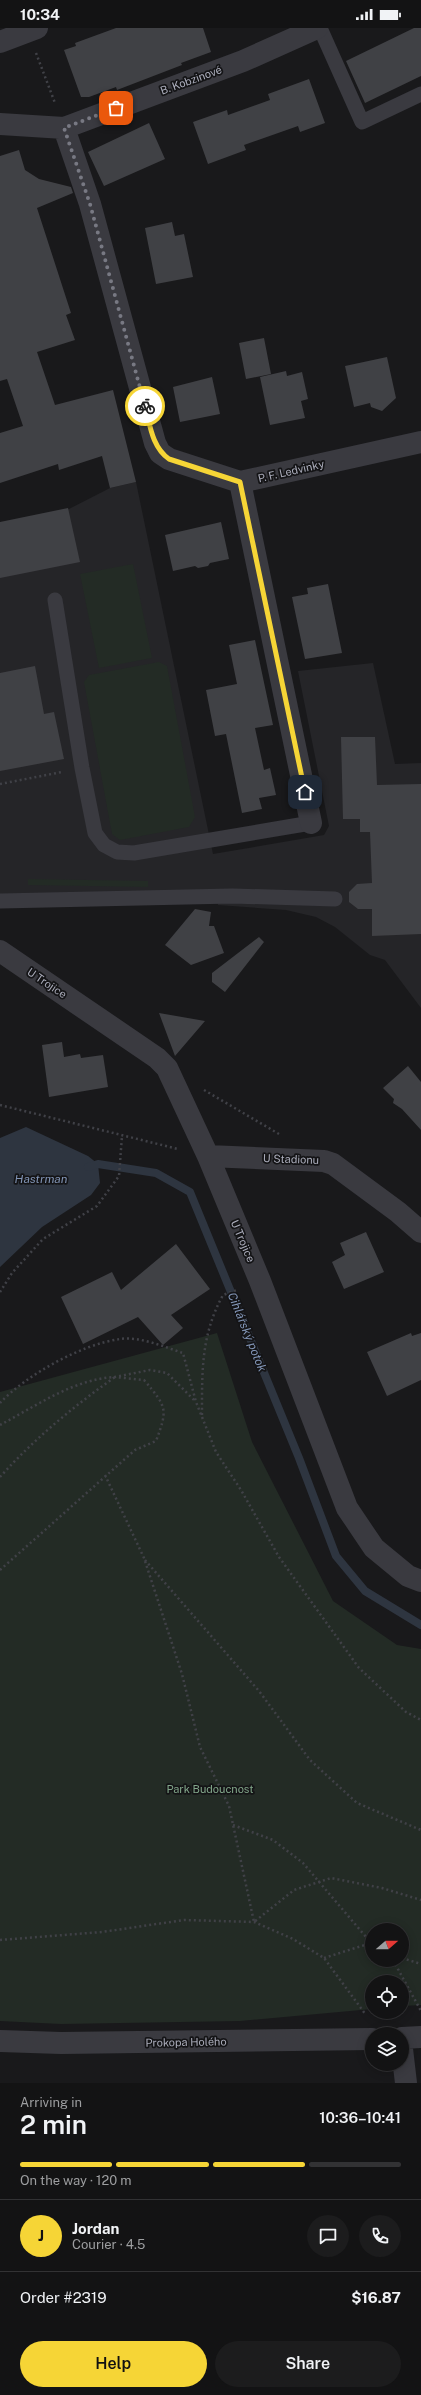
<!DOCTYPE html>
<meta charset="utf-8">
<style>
body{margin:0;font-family:"Public Sans",sans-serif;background:#1c1c1d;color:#f1f3f6;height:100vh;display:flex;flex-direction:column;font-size:15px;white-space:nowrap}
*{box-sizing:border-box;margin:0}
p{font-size:13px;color:#9d9ea0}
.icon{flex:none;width:22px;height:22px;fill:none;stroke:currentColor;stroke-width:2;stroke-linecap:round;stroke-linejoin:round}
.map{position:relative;height:2055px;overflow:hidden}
.sheet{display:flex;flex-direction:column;background:#131314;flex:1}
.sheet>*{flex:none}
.needle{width:26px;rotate:70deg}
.tools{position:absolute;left:365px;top:1895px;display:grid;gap:8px}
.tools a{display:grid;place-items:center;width:44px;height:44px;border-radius:50%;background:#131314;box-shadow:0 2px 10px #0003,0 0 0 1px #323234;font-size:20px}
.pin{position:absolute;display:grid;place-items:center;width:34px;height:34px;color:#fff;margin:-17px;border-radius:8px;box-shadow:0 2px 6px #0006}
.courier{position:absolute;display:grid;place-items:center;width:40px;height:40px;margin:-20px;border:3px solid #f6d536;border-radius:50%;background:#fff;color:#222;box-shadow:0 1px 5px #0007}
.head em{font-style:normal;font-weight:600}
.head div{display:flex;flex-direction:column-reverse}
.head{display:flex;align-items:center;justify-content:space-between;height:68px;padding:0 20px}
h1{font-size:26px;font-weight:600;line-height:30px}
.bar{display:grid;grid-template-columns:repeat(4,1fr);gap:6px 4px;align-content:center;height:48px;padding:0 20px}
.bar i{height:5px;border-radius:3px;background:#323234}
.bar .on{background:#f6d536}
.bar p{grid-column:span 4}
.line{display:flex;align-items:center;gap:10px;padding:0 20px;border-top:1px solid #323234}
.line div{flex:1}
.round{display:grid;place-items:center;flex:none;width:42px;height:42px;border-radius:21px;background:#1c1c1d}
.button{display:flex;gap:8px;margin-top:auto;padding:8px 20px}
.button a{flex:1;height:46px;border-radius:24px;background:#f6d536;color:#111;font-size:16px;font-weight:600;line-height:46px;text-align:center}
.button a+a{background:#1c1c1d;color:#f1f3f6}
.status{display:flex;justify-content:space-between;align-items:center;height:28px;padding:0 20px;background:#131314;direction:ltr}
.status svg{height:11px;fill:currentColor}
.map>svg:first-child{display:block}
.built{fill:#252528}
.green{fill:#232b25;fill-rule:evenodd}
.water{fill:#2e3540}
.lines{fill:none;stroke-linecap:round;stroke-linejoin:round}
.stream{stroke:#2e3540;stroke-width:8}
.building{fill:#404145}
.path{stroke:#404147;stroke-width:2.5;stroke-dasharray:2 3;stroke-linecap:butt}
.service{stroke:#3a3a40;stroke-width:15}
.minor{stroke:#3a3a40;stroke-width:22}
.done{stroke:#787983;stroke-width:4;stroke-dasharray:0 7.2}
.route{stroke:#f6d536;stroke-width:5}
.labels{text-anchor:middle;stroke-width:3.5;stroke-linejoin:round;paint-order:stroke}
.street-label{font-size:11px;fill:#abadbb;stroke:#141416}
.park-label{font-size:11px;fill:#82a68a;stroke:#141416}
.water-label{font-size:12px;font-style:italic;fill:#8295b6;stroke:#141416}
</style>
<div class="status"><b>10:34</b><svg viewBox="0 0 49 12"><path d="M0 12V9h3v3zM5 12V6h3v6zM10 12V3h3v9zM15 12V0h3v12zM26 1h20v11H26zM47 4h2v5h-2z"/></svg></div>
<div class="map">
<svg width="421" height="2055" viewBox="0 0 421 2055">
<rect width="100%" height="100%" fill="#19191b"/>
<path class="built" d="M136 454 213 826 324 807 329 798 298 643 373 635 395 736 421 735V980L385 932 370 927 335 899 316 889 286 882 218 877 216 863 0 866V495L69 481 110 460Z"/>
<path class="green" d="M133 536 152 630 99 640 80 546Z
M159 634 167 638 195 789 189 799 120 812 112 806 84 654 89 647Z
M28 851 148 853V859L28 857Z
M217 1305 252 1414 333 1573 397 1617 421 1621V1977L402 1978V1954H372V1981L240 1993 61 1996 0 1993V1364ZM372 1902H402V1932H372Z"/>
<path class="water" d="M26 1099 88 1128 98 1136 100 1155 91 1167 42 1199 0 1239V1110Z"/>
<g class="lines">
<path class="stream" d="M88 1139 98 1136 156 1145 190 1164 299 1430 336 1528 365 1563 421 1597"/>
</g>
<path class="building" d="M116 0H203L211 24 181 35 182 37 117 62 116 59 89 69H81L64 22 76 18 75 15Z
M414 0H421V48L365 75 346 33Z
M309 51 325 95 300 104 298 98 244 117 246 122 208 136 193 94 227 82 228 87 270 72 268 66Z
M149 95 165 131 104 158 88 124Z
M19 122 25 142 39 151 71 159 73 165 37 180 71 285 66 287 75 312 37 324 55 377 113 362 136 454 110 460 102 428 59 442 58 436 0 455V405L23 398 7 351 0 353V128Z
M172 194 175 208 184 206 193 249 156 256 145 200Z
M264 310 271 346 246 351 239 315Z
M387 329 396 370 382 383 371 379 370 375 354 379 345 338Z
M286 343 287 348 302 344 308 371 301 373 305 390 270 397 260 349Z
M212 349 220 386 180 394 173 359Z
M68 480 80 534 0 550V494Z
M221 494 229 531 210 535 208 538 198 540 195 538 173 543 165 507Z
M328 556 342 625 305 631 292 569 308 566 307 560Z
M255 612 273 697 255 700 264 742 270 740 276 767 259 770 262 781 242 785 226 706 215 708 206 662 237 656 229 617Z
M35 638 44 686 54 684 64 731 0 743V645Z
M341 709H375L377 757 421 756V906L372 908V881H358L349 874V864L357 856 372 855 370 804H360V791H343Z
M195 881 211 884 209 898H214L224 925 191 937 165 917Z
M259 909 264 914 225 964 212 954V945Z
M159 985 205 993 175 1028Z
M62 1014 64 1029 80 1026 81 1030 103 1027 108 1059 49 1069 42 1017Z
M408 1038 421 1054V1102L402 1081 393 1075 394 1071 383 1060Z
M366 1204 384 1244 344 1261 332 1234 345 1227 340 1215Z
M176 1216 210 1261 171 1287 183 1300 163 1317 138 1289 83 1316 61 1269 112 1244 121 1262Z
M411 1305 412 1308 421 1305V1352L387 1368 367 1324Z"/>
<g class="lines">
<path class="path" d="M36 25 55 75
M0 756 62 744
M204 1062 279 1106
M0 1077 178 1121
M0 1264 12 1245 43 1211 97 1178 119 1148 122 1108
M0 1375C26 1347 82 1316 120 1311 140 1308 164 1319 183 1325L196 1374 216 1424 241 1462 279 1529 359 1640 406 1684 421 1692
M202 1387C202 1343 201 1307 223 1267L237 1262
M0 1397C36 1378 74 1351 115 1349
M105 1447 144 1530 182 1646 200 1719 229 1778 254 1894 294 1862 331 1850 382 1860 421 1872
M0 1449C34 1411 74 1378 115 1349
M145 1532 259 1663 310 1732 357 1775 421 1802
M0 1542 135 1422 156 1413C168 1381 167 1379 144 1352L115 1349 150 1342 167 1345 196 1374
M233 1797 273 1812 303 1835 372 1916
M0 1912 102 1904 184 1892 254 1894 293 1911 324 1930 366 1987
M324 1930 371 1915
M402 1930 421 1936
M393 1932 421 1983"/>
<path class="service" d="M320 0 362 94 421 66
M55 572 82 740 95 805 104 817 117 824 134 825 311 795
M0 873 233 868 335 871"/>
<path class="minor" d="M0 14 37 0
M0 96 64 100 243 33 317 0
M64 100 90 176 155 415 160 425 169 431 240 454 421 414
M240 454 311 795
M0 923 157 1030 167 1040 208 1128 260 1253 347 1480 374 1520 408 1548 421 1553
M208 1128 324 1133 333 1136 398 1184 421 1204
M402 2010 421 2009
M0 2013 61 2015 372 2011
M402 2021 406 2055"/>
</g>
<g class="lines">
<path class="done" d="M116 80 64 100 90 176 145 378"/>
<path class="route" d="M145 378C150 397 152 419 169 431L240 454 305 764"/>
</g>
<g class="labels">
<g class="street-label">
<text transform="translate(191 52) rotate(-20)" y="4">B. Kobzinové</text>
<text transform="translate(291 443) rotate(-13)" y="4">P. F. Ledvinky</text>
<text transform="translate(47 955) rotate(34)" y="4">U Trojice</text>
<text transform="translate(291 1131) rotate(2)" y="4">U Stadionu</text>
<text transform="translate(243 1213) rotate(67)" y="4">U Trojice</text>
<text transform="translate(186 2014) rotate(-1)" y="4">Prokopa Holého</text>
</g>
<g class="park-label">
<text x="210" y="1765">Park Budoucnost</text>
</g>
<g class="water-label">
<text x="41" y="1155">Hastrman</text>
<text transform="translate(247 1304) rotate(68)" y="4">Cihlářský potok</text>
</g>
</g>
</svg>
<div class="tools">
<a><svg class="needle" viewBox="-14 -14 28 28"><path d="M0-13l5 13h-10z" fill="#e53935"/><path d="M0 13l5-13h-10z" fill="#9d9ea0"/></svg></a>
<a><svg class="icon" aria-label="locate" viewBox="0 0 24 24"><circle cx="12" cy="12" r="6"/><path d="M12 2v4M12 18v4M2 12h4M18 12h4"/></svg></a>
<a><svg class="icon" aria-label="layers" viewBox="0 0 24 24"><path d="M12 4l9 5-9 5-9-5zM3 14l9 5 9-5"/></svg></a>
</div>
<div class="pin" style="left:116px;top:80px;background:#ea580c"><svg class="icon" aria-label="bag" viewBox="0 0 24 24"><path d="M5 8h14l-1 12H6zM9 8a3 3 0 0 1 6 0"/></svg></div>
<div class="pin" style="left:305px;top:764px;background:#1f2937"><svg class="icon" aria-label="home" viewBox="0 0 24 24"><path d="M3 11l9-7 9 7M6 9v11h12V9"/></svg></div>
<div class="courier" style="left:145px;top:378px"><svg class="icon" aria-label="bike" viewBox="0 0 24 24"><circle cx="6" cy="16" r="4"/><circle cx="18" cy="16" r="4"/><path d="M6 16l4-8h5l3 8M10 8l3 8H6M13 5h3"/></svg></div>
</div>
<section class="sheet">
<div class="head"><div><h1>2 min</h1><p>Arriving in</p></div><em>10:36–10:41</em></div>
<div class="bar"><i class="on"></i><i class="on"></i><i class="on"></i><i></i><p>On the way · 120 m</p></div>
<div class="line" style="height:72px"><b class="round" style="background:#f6d536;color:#111">J</b><div><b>Jordan</b><p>Courier · 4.5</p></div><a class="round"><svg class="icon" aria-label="chat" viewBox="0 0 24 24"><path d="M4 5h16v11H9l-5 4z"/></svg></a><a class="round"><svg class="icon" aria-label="phone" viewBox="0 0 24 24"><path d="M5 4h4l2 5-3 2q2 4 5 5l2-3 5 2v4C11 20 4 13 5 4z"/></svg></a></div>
<div class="line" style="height:52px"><div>Order #2319</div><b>$16.87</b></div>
<div class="button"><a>Help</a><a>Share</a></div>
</section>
